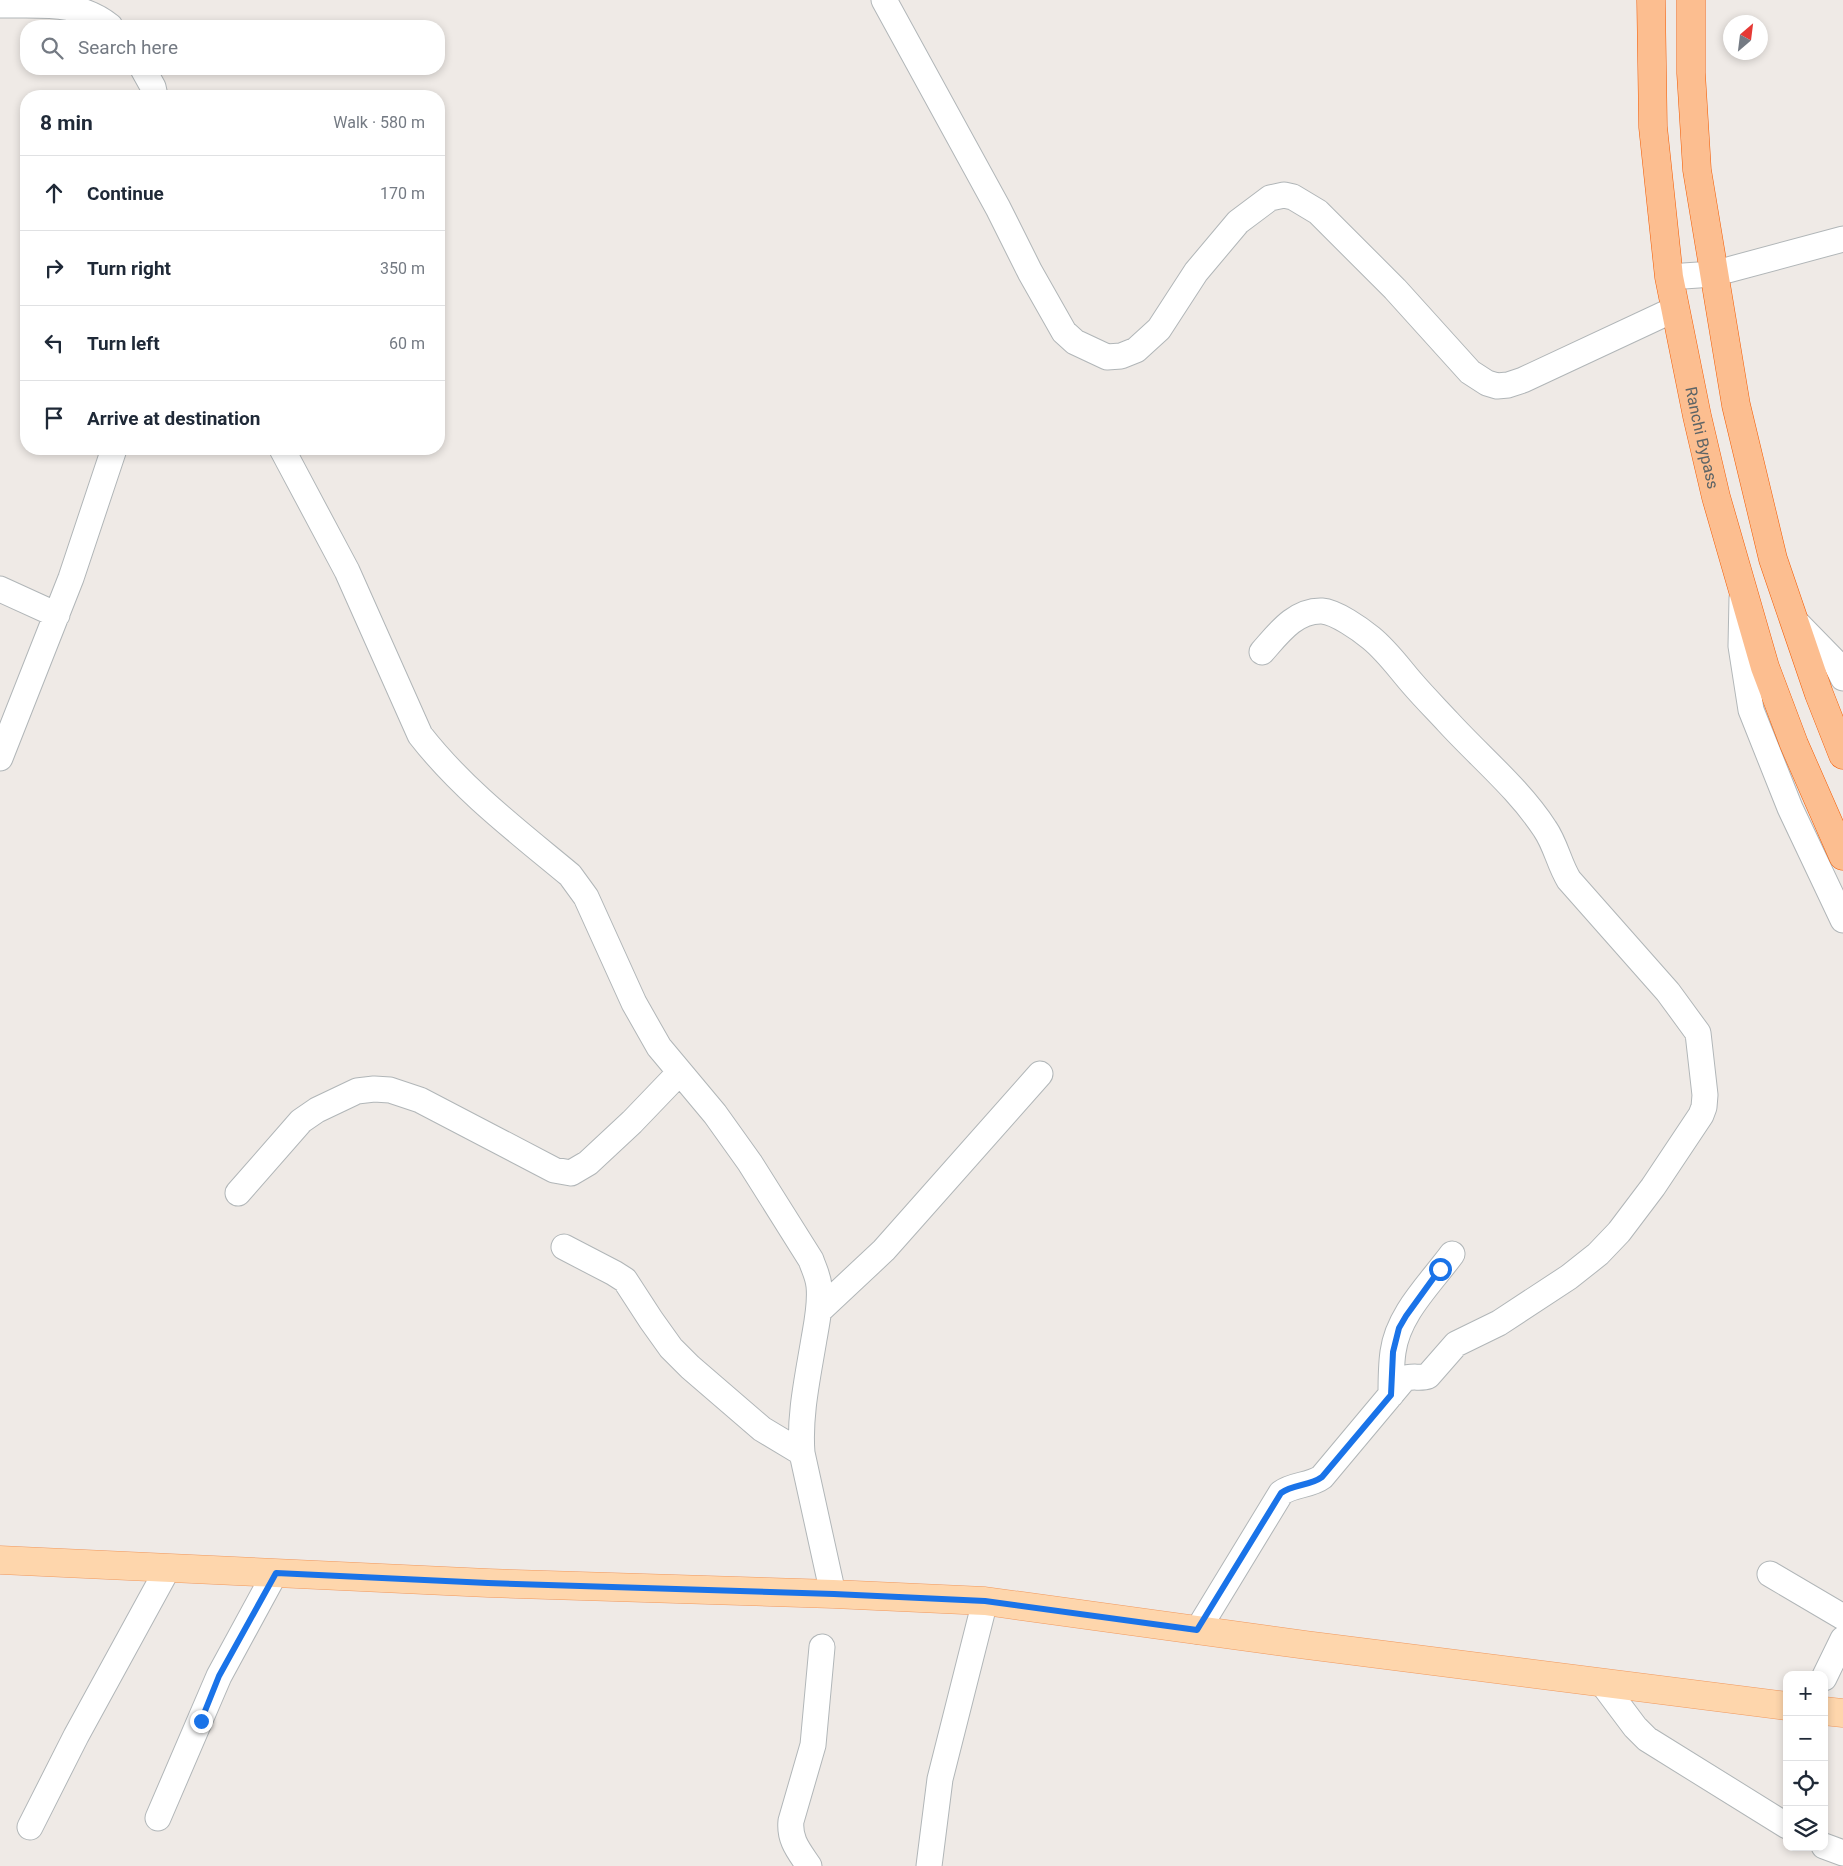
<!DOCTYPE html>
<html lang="en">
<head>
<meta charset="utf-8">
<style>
  :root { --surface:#fff; --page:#f2f2f3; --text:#1f2937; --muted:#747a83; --line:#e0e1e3 }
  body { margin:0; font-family:Roboto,sans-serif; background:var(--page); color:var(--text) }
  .controls { position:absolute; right:15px; bottom:15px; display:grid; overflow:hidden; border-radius:10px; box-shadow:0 2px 8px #0003 }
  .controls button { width:45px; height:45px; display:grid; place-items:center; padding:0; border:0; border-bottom:1px solid var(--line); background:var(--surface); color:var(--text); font:25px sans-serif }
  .compass { position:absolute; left:1723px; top:15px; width:45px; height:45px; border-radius:50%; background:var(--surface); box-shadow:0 2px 8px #0003; rotate:28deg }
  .stop { position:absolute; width:15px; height:15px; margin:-11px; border:4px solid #1a73e8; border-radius:50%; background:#fff }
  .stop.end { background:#1a73e8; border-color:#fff; box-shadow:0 1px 5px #0008 }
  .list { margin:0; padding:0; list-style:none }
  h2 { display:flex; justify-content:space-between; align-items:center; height:65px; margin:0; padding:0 20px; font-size:21px }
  h2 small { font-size:16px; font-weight:400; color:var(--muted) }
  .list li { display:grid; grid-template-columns:32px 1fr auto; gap:15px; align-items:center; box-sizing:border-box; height:75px; padding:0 20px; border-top:1px solid var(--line) }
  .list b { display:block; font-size:19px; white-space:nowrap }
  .list em { font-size:16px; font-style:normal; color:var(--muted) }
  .icon { flex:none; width:28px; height:28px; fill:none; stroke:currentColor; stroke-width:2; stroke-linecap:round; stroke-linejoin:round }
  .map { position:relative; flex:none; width:1843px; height:1866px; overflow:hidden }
  .search { position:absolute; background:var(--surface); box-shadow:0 2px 8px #0003; left:20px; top:20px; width:425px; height:55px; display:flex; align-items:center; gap:12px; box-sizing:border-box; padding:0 18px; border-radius:20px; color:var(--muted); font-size:19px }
  .panel { position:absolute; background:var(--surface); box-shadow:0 2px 8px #0003; left:20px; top:90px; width:425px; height:365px; border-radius:20px }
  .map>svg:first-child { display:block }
</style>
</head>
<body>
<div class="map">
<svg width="1843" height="1866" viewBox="0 0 1843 1866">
  <rect width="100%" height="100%" fill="#efeae6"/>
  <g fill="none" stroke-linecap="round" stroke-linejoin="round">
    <g stroke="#b1b6b8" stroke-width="27">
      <path id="minor" d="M884,0L998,208L1030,272L1064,332L1075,342L1107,357L1121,356L1136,350L1159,329L1196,272L1238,222L1270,198L1284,195L1293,197L1318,212L1395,289L1470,372L1487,383L1497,386L1508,385L1523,380L1675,309
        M0,5C40,6 77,0 110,26
        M143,69L153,87L155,96
        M1669,277L1713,274L1843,239
        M282,449L347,571L420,735C462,789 517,831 570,875L586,897L634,1003L659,1047L715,1114L750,1163L811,1260C814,1269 818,1276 819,1286C821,1303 817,1322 814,1339C808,1376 799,1415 802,1453L833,1594
        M0,589L57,615
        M1742,598L1741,646L1751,710L1790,808L1843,920
        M1794,620L1835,662L1843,678
        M0,758L71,578L114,449
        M238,1193L301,1121L317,1110L357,1091L374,1089L390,1090L420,1100L554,1170L571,1173L588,1163L632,1122L680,1072
        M564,1247L614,1273L625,1280L651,1320L671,1348L690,1367L762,1429L802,1453
        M819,1311L884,1250L1040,1074
        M1391,1395C1391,1381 1391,1366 1393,1352C1398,1314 1430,1284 1452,1254
        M1770,1574L1843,1617
        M1197,1631L1281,1493C1293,1484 1310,1486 1322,1477L1404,1379C1412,1375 1420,1379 1428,1376L1456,1344L1499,1323L1569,1277L1598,1254L1619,1232L1653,1187L1701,1115L1704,1107L1705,1095L1698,1033L1668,992L1569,880C1559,864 1556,845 1545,829C1519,789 1480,757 1448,722C1436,709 1424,697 1412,683C1399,668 1387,651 1371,638C1360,629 1336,612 1322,611C1295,610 1278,634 1262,652
        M1824,1678L1843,1639
        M1602,1683L1635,1727L1647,1739L1787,1826
        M158,1818L219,1676L275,1573
        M30,1827L76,1736L168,1568
        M1824,1846L1843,1853
        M809,1866C799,1851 789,1840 791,1821L813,1745L822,1647
        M929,1866L940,1779L985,1601"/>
    </g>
    <g stroke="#f0985e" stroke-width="29">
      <path id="major" d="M0,1560L488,1583L833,1594L985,1601L1306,1645L1787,1706
        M1824,1711L1843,1713"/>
    </g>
    <g stroke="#f35a02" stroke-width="29">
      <g id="highway">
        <path id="s1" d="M1651,0L1653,127L1669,277L1697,416L1716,497L1765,667L1794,744L1843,856"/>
        <path d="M1691,0V73L1697,170L1736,405L1773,559L1819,694L1843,755"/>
      </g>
    </g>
    <use href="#minor" stroke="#fff" stroke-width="25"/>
    <use href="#major" stroke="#fed6ac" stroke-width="28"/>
    <use href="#highway" stroke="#fcbe90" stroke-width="28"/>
  </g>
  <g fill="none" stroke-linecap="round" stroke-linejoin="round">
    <path stroke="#1a73e8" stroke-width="6" d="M201,1721L219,1676L276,1573L488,1583L834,1594L985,1601L1197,1630L1281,1493C1293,1484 1310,1486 1322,1477L1391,1395L1393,1352L1399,1328L1406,1316L1440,1269"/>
  </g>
  <g text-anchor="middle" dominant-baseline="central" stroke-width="4" stroke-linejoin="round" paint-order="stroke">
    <g font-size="16" fill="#5d6466" stroke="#fff">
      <text stroke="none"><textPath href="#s1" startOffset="442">Ranchi Bypass</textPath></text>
    </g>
  </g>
</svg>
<div class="controls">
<button>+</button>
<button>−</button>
<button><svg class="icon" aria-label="locate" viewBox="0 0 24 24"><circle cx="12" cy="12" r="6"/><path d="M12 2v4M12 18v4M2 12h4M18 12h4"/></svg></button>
<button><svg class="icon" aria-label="layers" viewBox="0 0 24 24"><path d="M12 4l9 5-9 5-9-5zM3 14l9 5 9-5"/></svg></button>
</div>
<svg class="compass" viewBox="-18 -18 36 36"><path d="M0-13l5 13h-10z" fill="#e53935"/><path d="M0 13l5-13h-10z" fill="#747a83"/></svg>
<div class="stop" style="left:1440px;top:1269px"></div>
<div class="stop end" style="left:201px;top:1721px"></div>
<div class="search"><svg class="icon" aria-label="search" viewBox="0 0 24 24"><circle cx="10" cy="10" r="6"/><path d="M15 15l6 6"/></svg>Search here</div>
<section class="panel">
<h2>8 min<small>Walk · 580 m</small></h2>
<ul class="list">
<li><svg class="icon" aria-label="ahead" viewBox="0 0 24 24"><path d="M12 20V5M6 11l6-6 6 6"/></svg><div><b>Continue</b></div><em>170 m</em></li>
<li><svg class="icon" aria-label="right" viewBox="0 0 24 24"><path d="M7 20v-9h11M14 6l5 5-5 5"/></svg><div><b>Turn right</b></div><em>350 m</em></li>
<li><svg class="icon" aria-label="left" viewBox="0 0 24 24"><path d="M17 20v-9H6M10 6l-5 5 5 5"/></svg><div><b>Turn left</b></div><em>60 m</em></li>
<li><svg class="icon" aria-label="arrive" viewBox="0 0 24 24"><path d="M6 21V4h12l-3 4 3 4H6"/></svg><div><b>Arrive at destination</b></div></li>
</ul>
</section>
</div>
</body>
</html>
